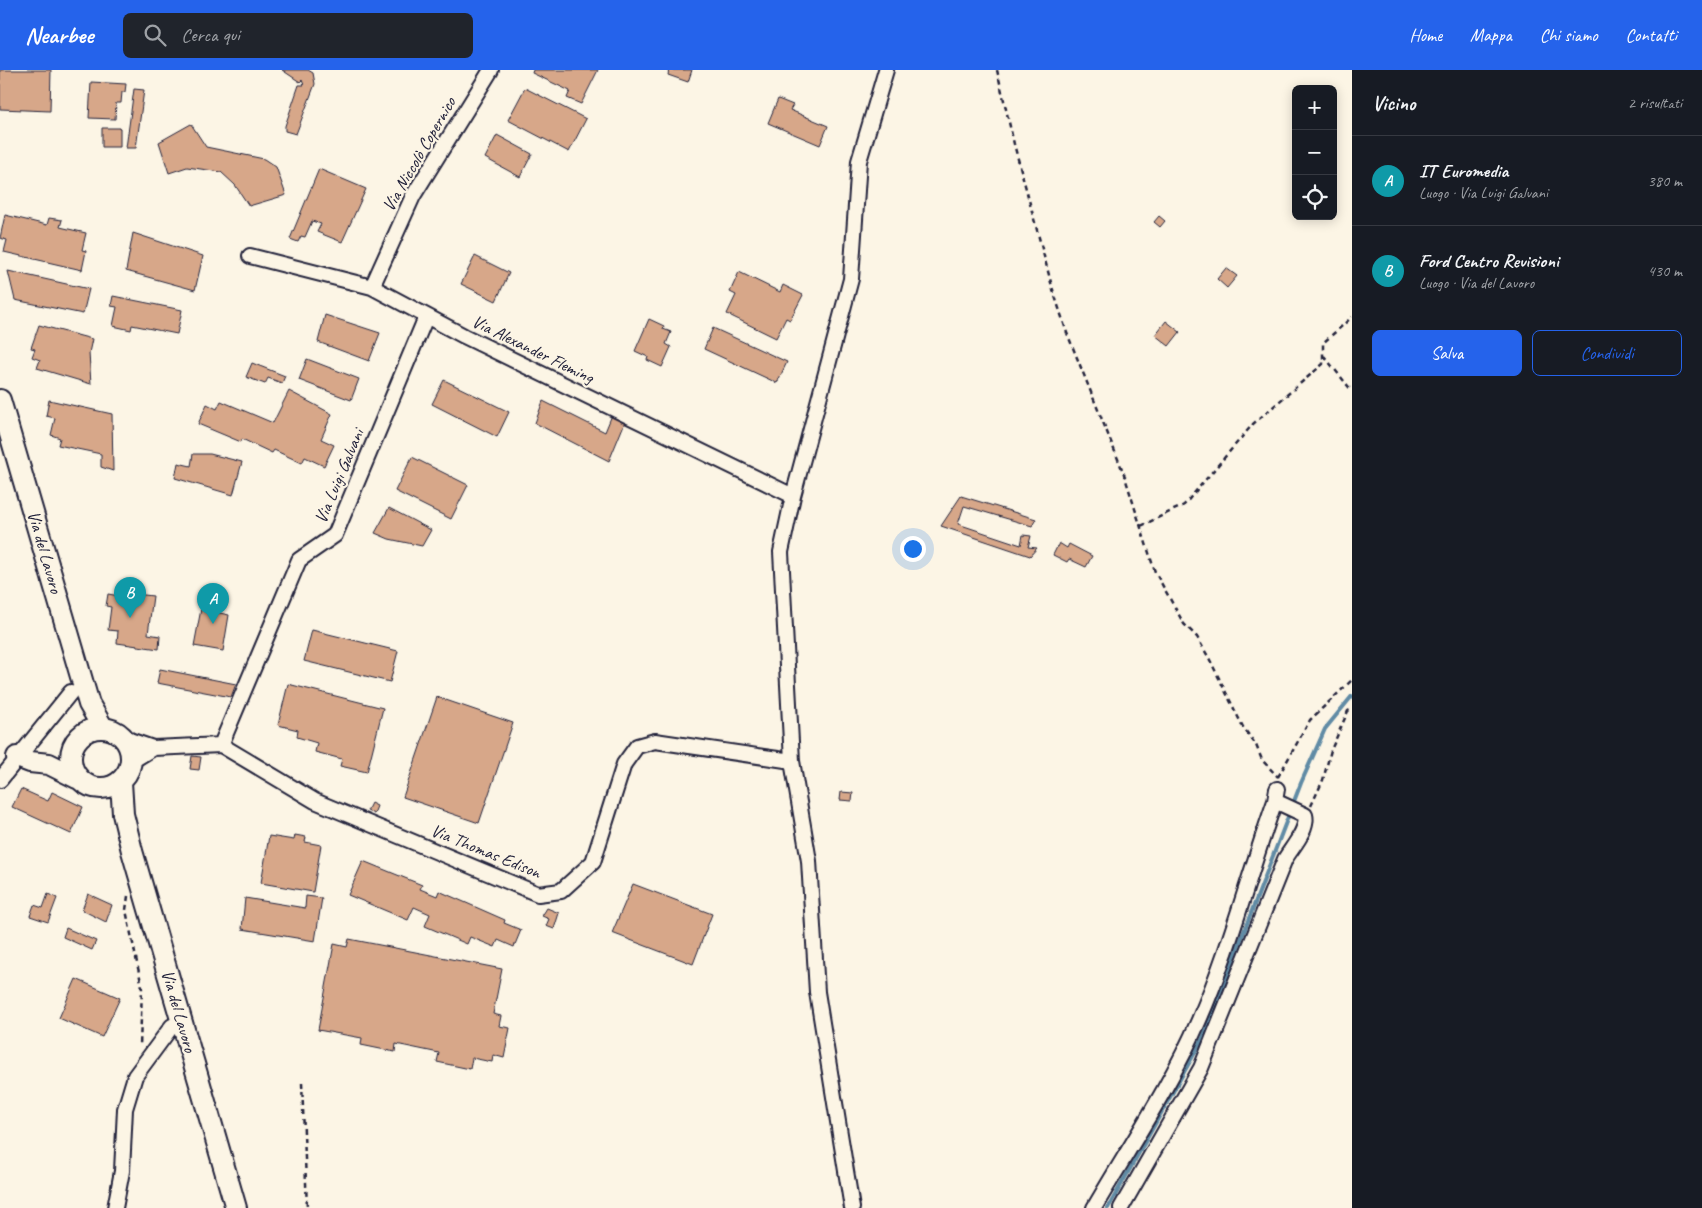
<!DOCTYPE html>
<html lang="it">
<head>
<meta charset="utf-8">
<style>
  :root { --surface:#171b24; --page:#20242c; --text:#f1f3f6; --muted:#9ea1a6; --line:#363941; --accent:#2563eb }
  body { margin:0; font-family:Caveat,sans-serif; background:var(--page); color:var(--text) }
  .controls { position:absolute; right:15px; top:15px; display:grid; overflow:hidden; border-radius:8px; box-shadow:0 2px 12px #0003 }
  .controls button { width:45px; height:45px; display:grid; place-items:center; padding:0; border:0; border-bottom:1px solid var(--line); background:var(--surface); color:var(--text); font:25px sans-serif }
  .you { position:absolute; left:912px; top:478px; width:18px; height:18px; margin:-12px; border:4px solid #fff; border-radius:50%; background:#1a73e8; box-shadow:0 0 0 8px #1a73e833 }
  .badge { display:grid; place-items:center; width:32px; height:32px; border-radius:50%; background:var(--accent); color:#fff; font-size:16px; font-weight:700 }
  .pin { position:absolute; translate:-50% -41px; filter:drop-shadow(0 1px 2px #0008) }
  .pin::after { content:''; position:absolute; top:26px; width:18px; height:15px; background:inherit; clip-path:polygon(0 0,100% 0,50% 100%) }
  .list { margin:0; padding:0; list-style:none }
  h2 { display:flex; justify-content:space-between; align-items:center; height:65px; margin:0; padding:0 20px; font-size:21px }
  h2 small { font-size:16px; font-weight:400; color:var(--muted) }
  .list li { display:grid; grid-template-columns:32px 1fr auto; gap:15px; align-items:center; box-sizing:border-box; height:90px; padding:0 20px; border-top:1px solid var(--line) }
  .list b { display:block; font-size:19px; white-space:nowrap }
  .list p { margin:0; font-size:16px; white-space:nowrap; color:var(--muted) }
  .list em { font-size:16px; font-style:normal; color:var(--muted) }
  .actions { display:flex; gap:10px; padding:15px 20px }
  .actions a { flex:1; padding:11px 0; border:1px solid var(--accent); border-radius:8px; text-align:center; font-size:18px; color:var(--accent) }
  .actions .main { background:var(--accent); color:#fff }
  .icon { flex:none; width:28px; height:28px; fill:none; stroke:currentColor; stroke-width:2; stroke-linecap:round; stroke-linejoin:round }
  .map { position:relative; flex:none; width:1352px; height:1138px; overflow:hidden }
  header { display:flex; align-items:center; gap:30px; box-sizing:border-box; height:70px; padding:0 25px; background:var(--accent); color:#fff }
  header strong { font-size:24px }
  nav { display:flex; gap:28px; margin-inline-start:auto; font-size:18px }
  .search { width:350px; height:45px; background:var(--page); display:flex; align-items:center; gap:12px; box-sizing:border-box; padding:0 18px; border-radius:8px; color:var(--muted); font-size:19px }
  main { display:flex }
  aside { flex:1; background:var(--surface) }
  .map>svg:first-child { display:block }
</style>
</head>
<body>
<header>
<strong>Nearbee</strong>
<div class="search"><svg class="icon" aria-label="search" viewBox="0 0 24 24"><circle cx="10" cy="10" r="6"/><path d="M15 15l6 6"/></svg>Cerca qui</div>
<nav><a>Home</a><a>Mappa</a><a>Chi siamo</a><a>Contatti</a></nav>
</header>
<main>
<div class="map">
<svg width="1352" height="1138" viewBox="0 0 1352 1138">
  <rect width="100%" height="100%" fill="#fcf5e5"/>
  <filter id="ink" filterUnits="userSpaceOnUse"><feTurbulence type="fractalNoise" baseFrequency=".02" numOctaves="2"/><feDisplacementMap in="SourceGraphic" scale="10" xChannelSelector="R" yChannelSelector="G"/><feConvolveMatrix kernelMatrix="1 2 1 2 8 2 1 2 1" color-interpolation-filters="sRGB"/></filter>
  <g filter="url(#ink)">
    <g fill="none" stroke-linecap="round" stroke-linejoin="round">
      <path stroke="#608ba5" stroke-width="4" d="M1108,1138L1203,968L1301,713L1325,659L1352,626"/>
    </g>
    <path fill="#d7a789" stroke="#22223b" d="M0,0H51L50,41L0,39Z
      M282,0H308L313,3L315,14L296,64L285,61V56L299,15H304L302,10L300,12Z
      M533,0H598L581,34L567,28L570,21L532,3Z
      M669,0H692L688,12L668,5Z
      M91,12L126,14L125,22H122L121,33H116L115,49L89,48Z
      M525,18L586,49L569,82L508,50Z
      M134,19L144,20L136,78H126Z
      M778,29L793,35L790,40L828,56L820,75L768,53Z
      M191,54L206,77L264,89L276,97L286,125L249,136L235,115L221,102L187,97L169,103L159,72Z
      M102,58H120V77H102Z
      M497,65L532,84L520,107L485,88Z
      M319,99L366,119L342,172L317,162L321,154L312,151L305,167L301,166L298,172L290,169Z
      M5,145L47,155L49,148L62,150L60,157L86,163L82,180L86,181L82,200L4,182L7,170L0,168Z
      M1159,146L1165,151L1160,157L1154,152Z
      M133,163L203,186L195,220L126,201Z
      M475,186L509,203L496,231L461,214Z
      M1226,198L1237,206L1227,218L1217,209Z
      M8,201L89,219L83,244L15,230Z
      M739,202L780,222L783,215L803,225L790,250L786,248L776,268L727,244L736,225L730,222Z
      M113,226L182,240L177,264L132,255L131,260L113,256L117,237L111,236Z
      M325,245L380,263L369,291L318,272Z
      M649,249L664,256L663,259L671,262L666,274L671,277L662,297L647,290L648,287L635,281Z
      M1166,251L1180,262L1169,276L1155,265Z
      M39,255L92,269L89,283L91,314L37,298L40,290L32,287L35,279L31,278Z
      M713,258L787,292L777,313L704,279Z
      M307,289L359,309L351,330L299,310Z
      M252,293L285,306L282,313L268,308L265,314L246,307Z
      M444,310L509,342L497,367L432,334Z
      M289,321L332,344L321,369L334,375L324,396L305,387L302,393L274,380L272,383L242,369L241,372L198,354L207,334L217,339L221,331L273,353Z
      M49,330L112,344L113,401L101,397V384L58,375L60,368L51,365L55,348L46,346Z
      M543,331L605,362L612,345L625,352L609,391L535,353Z
      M193,384H210L242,392L233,425L175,408L178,393L191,396Z
      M412,387L468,415L451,449L395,421Z
      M961,426L1036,449L1032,456L964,436L958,454L1021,475L1023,465L1031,466L1028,477L1037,478L1030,486L941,456Z
      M389,438L431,460L422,476L389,469L375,463Z
      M1059,473L1067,478L1069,474L1092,486L1086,497L1069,489L1067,492L1053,485Z
      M126,523L153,526L148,564L160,566L159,579L117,573L118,561L108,560L111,537L106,536L108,524L125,527Z
      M201,539L229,545L223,581L194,576Z
      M312,560L398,581L390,612L304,591Z
      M160,599L236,614L231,627L157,613Z
      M288,614L383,638L367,702L340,696L342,689L315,682L317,673L297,667L298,660L278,655Z
      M437,627L513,653L479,753L403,727Z
      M192,686L201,687L199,700L190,699Z
      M21,719L48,731L52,722L83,737L71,764L12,737Z
      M841,722L853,723L852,731L840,730Z
      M371,733L377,736L374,744L367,741Z
      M295,765L306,767L305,772L321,775L313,822L261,813L269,766L294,770Z
      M363,791L422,815L420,819L437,826L439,821L505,850L504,853L521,860L514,877L498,870L495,877L470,867L467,874L425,856L430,844L414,837L408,850L348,825Z
      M633,814L712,844L693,894L612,863Z
      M48,824L57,828L48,852L30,846L34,835L43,838Z
      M88,824L112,835L106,852L82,840Z
      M306,826L322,828L315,871L242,859L245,828L305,838Z
      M547,838L559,843L554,859L546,856L549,849L542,846Z
      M66,858L96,871L92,880L63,867Z
      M349,869L502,899L493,944L501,946L499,956L510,958L504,988L493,985L492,992L472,988L470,999L437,992L439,983L396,974L395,982L361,975L362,968L318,960L334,874L347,877Z
      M76,909L120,928L102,967L59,948Z"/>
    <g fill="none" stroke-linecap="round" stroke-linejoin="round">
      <g stroke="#22223b" stroke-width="18">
        <path id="street" d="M250,186L372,217L464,266L793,426
          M372,217L413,126L491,0
          M124,668L153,678L221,675L315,731L538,824L561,821L593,792L624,694L637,676L655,671L792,691
          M221,675L299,490L335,465L426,247
          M132,691L153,678
          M0,710L71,622
          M115,1138L122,1101L125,1039L135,1006L172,956L182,952
          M852,1138L817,922L809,791L792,691L781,482L793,426L851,209L859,91L886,0
          M1094,1138C1130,1076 1171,1015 1199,950C1230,879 1249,804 1275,731L1277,719
          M1121,1138L1201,998L1285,789C1292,777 1309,759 1305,745L1275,731"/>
      </g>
      <g stroke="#22223b" stroke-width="24">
        <path id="secondary" d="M0,330L89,634L103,658
          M71 688a30 30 0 1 1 60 0a30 30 0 1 1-60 0Z
          M17,687L30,692L49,694L77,708
          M121,712L123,744L132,781L236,1138"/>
      </g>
      <path stroke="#22223b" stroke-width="2.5" stroke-dasharray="5 4" stroke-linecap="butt" d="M997,0L1014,74L1053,220L1067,263L1124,404L1155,502L1184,554L1197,567L1210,590L1243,657L1256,675L1262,690L1278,707
        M1324,286L1352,321
        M1141,456L1184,435L1253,354L1323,294V273L1352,247
        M1278,707L1310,650L1352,610
        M1311,736L1323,710L1331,680L1348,641L1352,639
        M128,826L126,840L142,917L140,977
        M302,1013L307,1138"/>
      <use href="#street" stroke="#fcf5e5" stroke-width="14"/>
      <use href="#secondary" stroke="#fcf5e5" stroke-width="20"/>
    </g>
  </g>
  <g text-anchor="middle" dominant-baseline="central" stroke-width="4.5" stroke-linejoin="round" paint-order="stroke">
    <g font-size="18" fill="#22223b" stroke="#fcf5e5">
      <text transform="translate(419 84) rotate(-60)">Via Niccolò Copernico</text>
      <text transform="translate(533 279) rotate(26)">Via Alexander Fleming</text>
      <text transform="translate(339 406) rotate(-67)">Via Luigi Galvani</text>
      <text transform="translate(45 482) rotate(74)">Via del Lavoro</text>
      <text transform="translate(486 781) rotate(22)">Via Thomas Edison</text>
      <text transform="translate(179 941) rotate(74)">Via del Lavoro</text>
    </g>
  </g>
</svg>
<div class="controls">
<button>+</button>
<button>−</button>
<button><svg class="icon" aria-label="locate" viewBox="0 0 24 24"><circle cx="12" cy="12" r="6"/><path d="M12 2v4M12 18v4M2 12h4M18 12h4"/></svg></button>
</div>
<div class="you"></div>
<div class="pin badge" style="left:213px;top:554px;background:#0f9aa8">A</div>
<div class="pin badge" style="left:130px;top:548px;background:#0f9aa8">B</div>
</div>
<aside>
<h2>Vicino<small>2 risultati</small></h2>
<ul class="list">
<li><span class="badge" style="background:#0f9aa8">A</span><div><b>IT Euromedia</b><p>Luogo · Via Luigi Galvani</p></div><em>380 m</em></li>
<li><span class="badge" style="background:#0f9aa8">B</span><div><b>Ford Centro Revisioni</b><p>Luogo · Via del Lavoro</p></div><em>430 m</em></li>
</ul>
<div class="actions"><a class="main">Salva</a><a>Condividi</a></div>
</aside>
</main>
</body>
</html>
